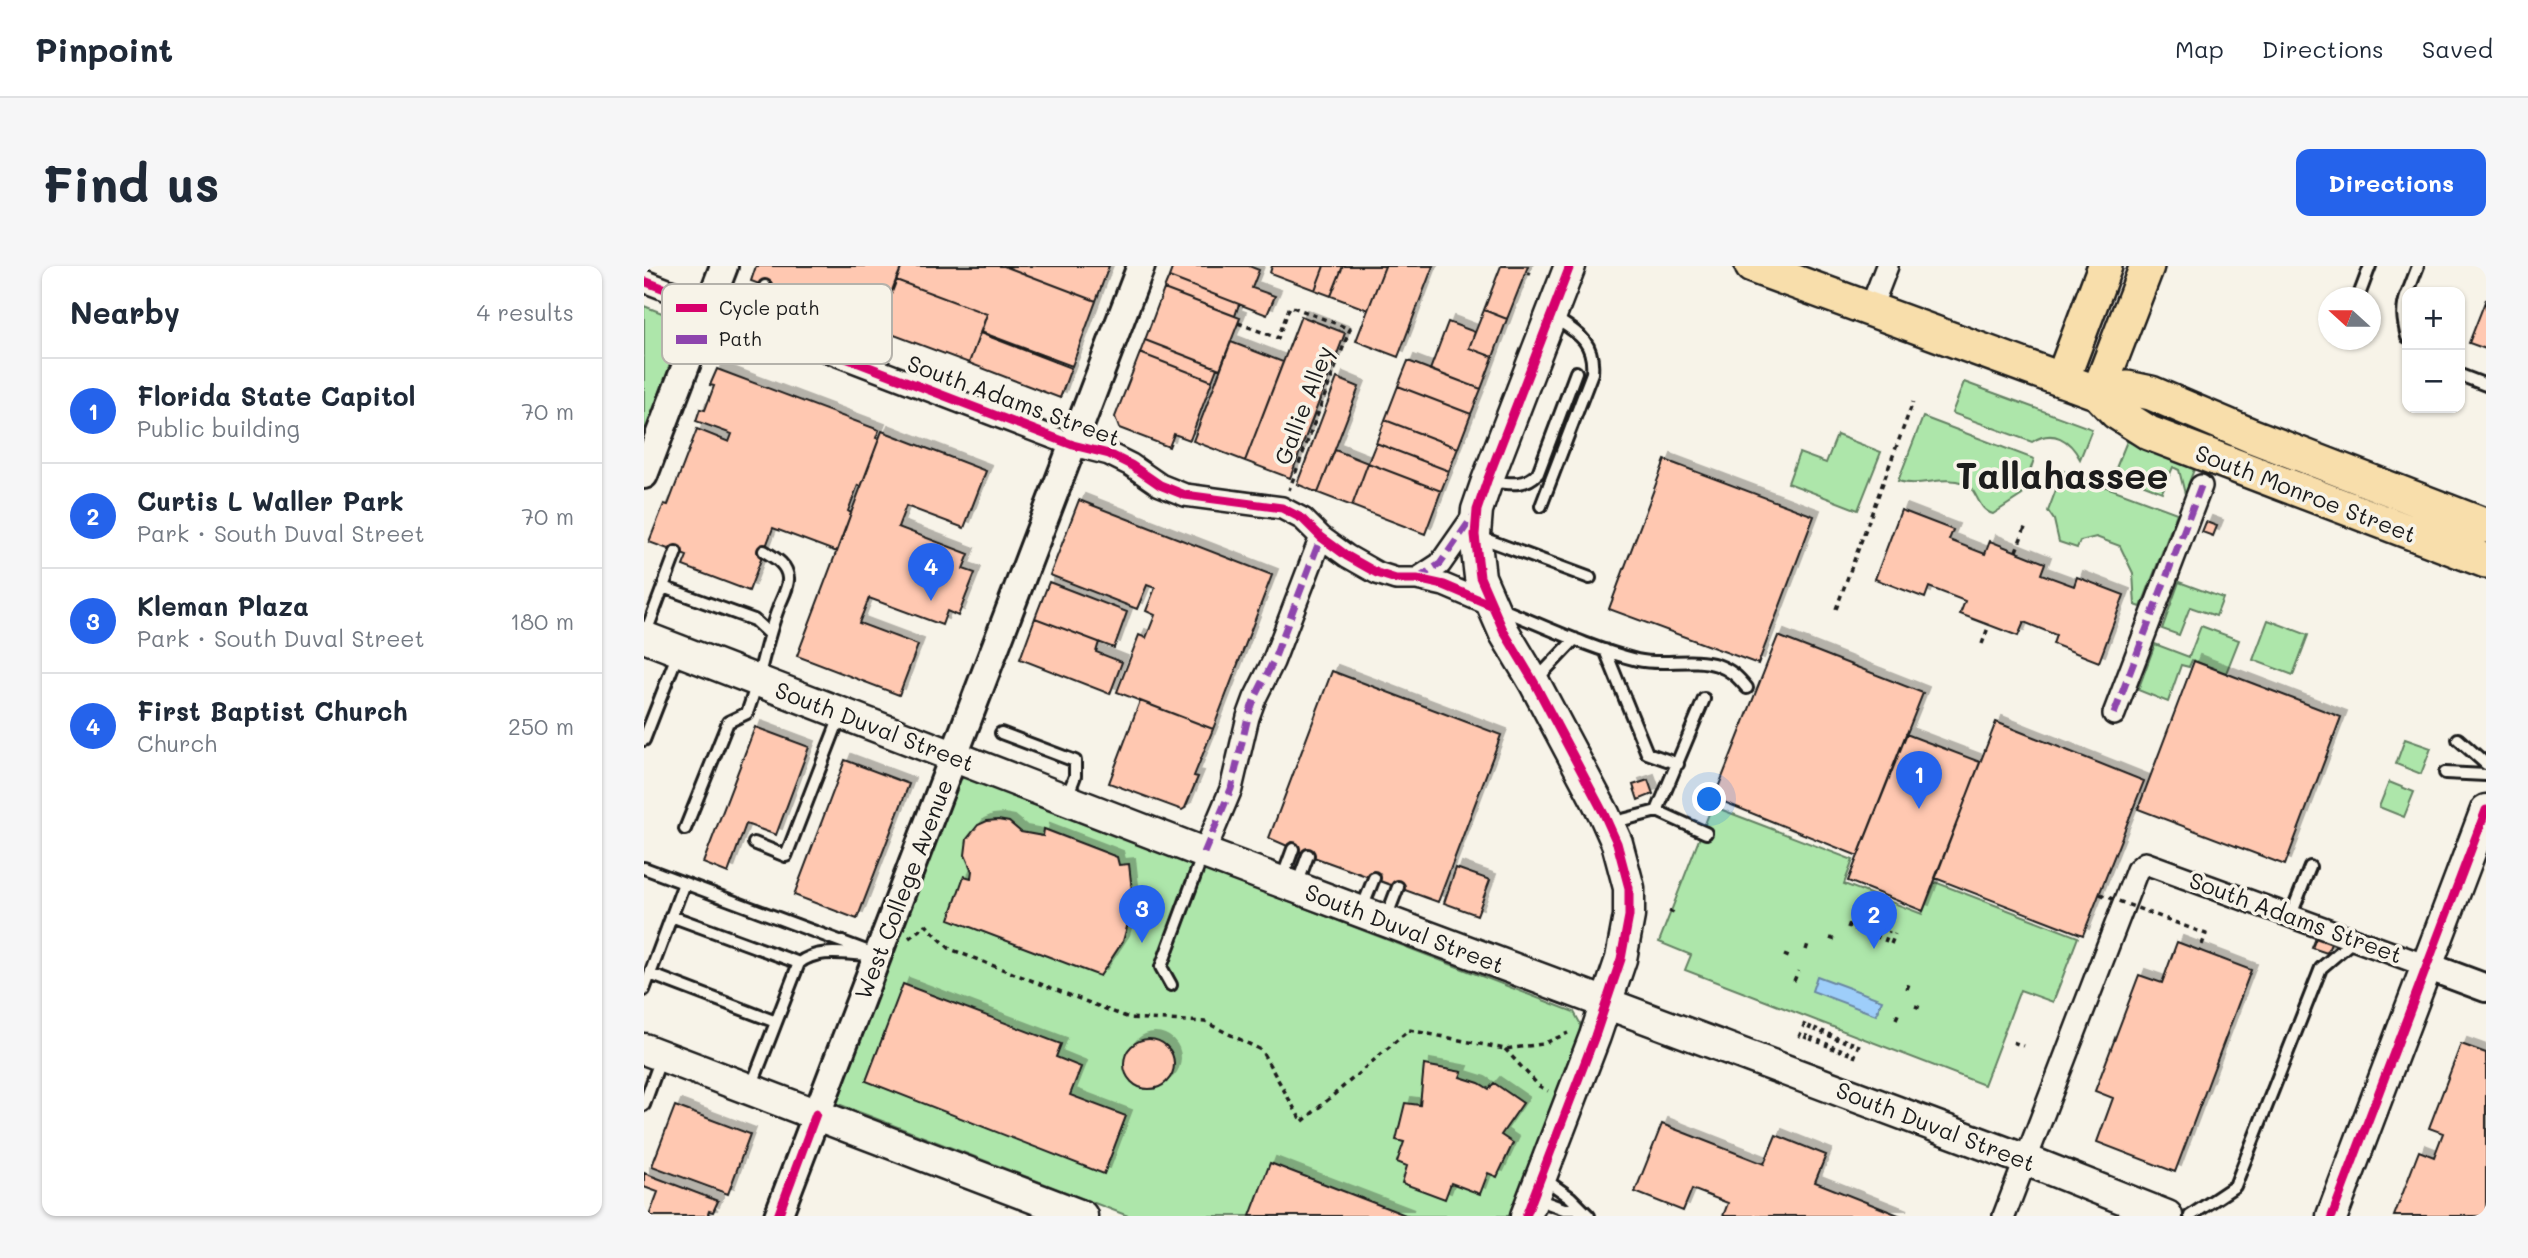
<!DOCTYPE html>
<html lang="en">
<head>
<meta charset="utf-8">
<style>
  :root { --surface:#fff; --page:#f6f6f7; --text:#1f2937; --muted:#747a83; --line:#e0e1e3; --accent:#2563eb }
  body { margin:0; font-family:Mali,sans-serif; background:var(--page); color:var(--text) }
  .controls { position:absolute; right:21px; top:21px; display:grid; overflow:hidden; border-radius:14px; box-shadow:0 2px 5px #0004 }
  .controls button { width:63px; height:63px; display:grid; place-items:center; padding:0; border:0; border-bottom:2px solid var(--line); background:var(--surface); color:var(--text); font:35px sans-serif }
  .compass { position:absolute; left:1674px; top:21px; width:63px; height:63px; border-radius:50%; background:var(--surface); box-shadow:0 2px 5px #0004; rotate:291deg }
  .you { position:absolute; left:1066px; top:534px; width:24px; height:24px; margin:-18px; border:5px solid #fff; border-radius:50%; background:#1a73e8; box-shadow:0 0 0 10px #1a73e833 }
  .badge { display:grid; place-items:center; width:46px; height:46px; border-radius:50%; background:var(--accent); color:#fff; font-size:23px; font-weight:700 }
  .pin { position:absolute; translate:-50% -58px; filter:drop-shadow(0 2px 4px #0008) }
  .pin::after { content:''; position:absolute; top:37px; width:24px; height:21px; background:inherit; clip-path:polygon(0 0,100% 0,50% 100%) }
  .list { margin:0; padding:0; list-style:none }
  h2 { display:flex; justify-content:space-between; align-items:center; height:91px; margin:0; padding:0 28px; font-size:30px }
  h2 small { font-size:23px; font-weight:400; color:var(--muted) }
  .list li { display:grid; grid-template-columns:46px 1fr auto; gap:21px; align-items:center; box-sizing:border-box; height:105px; padding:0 28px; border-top:2px solid var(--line) }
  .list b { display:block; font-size:26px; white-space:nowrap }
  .list p { margin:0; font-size:23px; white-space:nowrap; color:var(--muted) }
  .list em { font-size:23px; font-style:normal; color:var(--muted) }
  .map { position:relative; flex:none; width:1842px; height:950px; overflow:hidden; border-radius:14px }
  header { display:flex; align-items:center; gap:42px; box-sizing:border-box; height:98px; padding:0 35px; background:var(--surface); border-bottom:2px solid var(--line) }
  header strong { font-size:33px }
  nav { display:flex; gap:38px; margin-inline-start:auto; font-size:24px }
  .intro { display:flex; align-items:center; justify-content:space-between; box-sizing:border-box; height:168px; padding:0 42px }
  h1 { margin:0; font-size:49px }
  .button { padding:18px 32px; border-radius:14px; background:var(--accent); color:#fff; font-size:24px; font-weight:700 }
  main { display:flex; gap:42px; padding:0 42px }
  aside { flex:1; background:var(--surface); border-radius:14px; box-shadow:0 2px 5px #0004 }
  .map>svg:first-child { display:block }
</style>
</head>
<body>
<header>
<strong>Pinpoint</strong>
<nav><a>Map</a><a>Directions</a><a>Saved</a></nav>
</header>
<div class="intro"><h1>Find us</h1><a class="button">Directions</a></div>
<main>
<aside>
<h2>Nearby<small>4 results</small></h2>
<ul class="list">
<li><span class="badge">1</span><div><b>Florida State Capitol</b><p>Public building</p></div><em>70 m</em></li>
<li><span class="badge">2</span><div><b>Curtis L Waller Park</b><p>Park · South Duval Street</p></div><em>70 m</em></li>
<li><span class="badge">3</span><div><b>Kleman Plaza</b><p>Park · South Duval Street</p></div><em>180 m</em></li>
<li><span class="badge">4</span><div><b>First Baptist Church</b><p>Church</p></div><em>250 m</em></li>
</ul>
</aside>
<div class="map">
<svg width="1842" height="950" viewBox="0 0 1842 950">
  <defs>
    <filter id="shadow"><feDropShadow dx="6" dy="-6" stdDeviation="0" flood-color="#0004"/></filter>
  </defs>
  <rect width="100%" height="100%" fill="#f7f3e8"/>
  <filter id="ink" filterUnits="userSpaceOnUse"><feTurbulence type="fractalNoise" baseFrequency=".0143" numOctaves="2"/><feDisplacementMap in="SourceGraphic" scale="14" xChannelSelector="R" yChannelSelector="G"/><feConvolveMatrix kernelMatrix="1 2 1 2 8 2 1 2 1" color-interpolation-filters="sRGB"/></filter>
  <g filter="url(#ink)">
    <path fill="#ade6aa" stroke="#648163" stroke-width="2" d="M0,40L44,57L0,171Z
      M1320,116L1448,163L1436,193C1426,174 1409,162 1388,176L1308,147Z
      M1279,151L1390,193L1378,229L1349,248C1332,243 1334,222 1320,217C1298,209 1276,222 1254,215Z
      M1193,169L1237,186L1214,244L1144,217L1155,187L1182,197Z
      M1483,175L1551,201L1544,219L1547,220L1544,229L1541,228L1535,204L1529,201L1518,226L1470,207Z
      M1419,205L1533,247L1497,341L1491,339L1489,307L1476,280L1452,271L1436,275L1433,282L1415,276L1410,254L1404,245Z
      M1535,316L1579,332L1572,350L1546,341L1535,369L1518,363Z
      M1624,354L1664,369L1649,409L1609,394Z
      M1557,360L1595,374L1582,407L1548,394L1545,401L1537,399L1524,436L1494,424L1511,378L1545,391Z
      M1761,473L1787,482L1777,508L1752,498Z
      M322,511L930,746L936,757L937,768L867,950H484L189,836L308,516Z
      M1745,516L1770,526L1760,551L1735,541Z
      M1068,540L1209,594L1200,618L1278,648L1291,616L1434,671L1409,736L1376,724L1340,819L1041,704L1047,689L1015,676Z"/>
    <path fill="#9ecefa" stroke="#6a87a1" stroke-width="2" d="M1173,710L1238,734L1232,749L1168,725Z"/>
    <path fill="#ffc8b1" stroke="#1c1c1c" stroke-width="2" filter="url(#shadow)" d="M112,0H258L234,63L107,15Z
      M258,0H360L452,35L428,100L337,66L343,48L252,14Z
      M360,0H465L452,35Z
      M529,0H605L615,4L608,22L631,30L623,49L525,11Z
      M628,0H680L671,24L626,7Z
      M680,0H699L687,30L671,24Z
      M699,0H741L724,44L687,30Z
      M741,0H789L754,91L712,75Z
      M857,0H884L863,53L840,44Z
      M525,11L595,38L591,50L520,23Z
      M252,14L343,48L325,97L234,63Z
      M520,23L596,52L576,103L501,74Z
      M1842,33V83L1825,77Z
      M840,44L863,53L849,91L825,82Z
      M657,50L701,67L646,212L601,195Z
      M804,56L831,66L825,82L849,91L837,123L786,104Z
      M336,67L427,102L416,132L325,97Z
      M501,74L573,102L568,115L496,87Z
      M587,76L639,96L601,195L549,175Z
      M496,87L568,115L546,174L530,168L525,181L475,162L471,151Z
      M764,95L837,123L827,148L754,120Z
      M73,103L235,164L232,172L235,173L217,221L214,219L204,245L207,247L193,286L129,262L105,325L39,300L43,290L5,276L20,238L24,239L53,163L85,176L88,168L52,155L56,143L61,144L70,120L66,119Z
      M693,112L715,121L674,227L653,218Z
      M754,120L827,148L814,182L741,154Z
      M741,154L814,182L805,205L732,177Z
      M238,165L342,205L320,262L262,240L254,261L325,288L319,303L331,307L314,350L303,345L298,359L225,332L215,357L274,379L255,429L153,390Z
      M732,177L805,205L797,225L724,197Z
      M691,184L724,197L708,240L674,227Z
      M1021,194L1170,250L1114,398L965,343Z
      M724,197L797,225L781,268L708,240Z
      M435,234L628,309L569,463L473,426L495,369L502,372L511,349L502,345L511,322L503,319L493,343L406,309Z
      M1257,244L1309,264L1305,274L1341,288L1346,275L1401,297L1397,308L1430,320L1433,311L1480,329L1455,396L1409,378L1412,369L1380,356L1374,370L1316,348L1321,335L1285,321L1281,332L1231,313Z
      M1562,256L1573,260L1569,270L1558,266Z
      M405,316L483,346L470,382L391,352Z
      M391,352L455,376L452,386L478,396L466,428L376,393Z
      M1134,370L1279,427L1214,590L1070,532Z
      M1550,395L1697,451L1641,599L1494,543Z
      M688,405L857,469L794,636L664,589L625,572Z
      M496,435L569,463L550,510L554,511L541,542L538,544L465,517Z
      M1352,456L1500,515L1439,669L1291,612Z
      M111,461L165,481L132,569L102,558L84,607L59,597Z
      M1262,468L1336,496L1279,645L1204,615Z
      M201,494L265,518L213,653L150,629Z
      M1004,514L1009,528L994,534L989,519Z
      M354,554L365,556L377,566L399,570L400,563L473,591L475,599L485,598L488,625L485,654L479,675L456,710L305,653L320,610L327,612L328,605L321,589L323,573L334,559L343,555Z
      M812,602L846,614L833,649L800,637Z
      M1674,667L1689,673L1683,687L1668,682Z
      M1533,676L1607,704L1531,906L1453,876L1469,832L1451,825L1495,709L1518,717Z
      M259,718L417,778L412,791L437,801L426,829L482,850L460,908L222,815Z
      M480 798a25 25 0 1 1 50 0a25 25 0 1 1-50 0Z
      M1817,778L1842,787V950H1750L1775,885L1790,891L1799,867L1785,862Z
      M780,799L818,806L816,811L835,817L845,823L850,817L879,837L857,869L869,877L853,911L844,907L836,928L807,917L801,933L758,917L763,900L753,896L760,876L752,874L761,837L776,839Z
      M31,840L106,868L84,928L8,900Z
      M1018,858L1120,898L1132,869L1182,889L1171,916L1257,950H1079L1084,937L1048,923L1039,945L991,926Z
      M626,897L764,950H606Z
      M0,907L74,935L69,946L65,945L64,948L68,950H5L14,926L0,921Z"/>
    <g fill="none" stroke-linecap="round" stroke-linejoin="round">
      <g stroke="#1c1c1c" stroke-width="16">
        <path id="service" d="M1764,26L1774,0
          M1763,28C1757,44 1759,55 1763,71
          M1714,32L1726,0
          M108,56L121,20
          M1816,109L1842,119
          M844,215C863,217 880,222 894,207L932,106
          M897,240L948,107C951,74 932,66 908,50
          M833,270L946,312
          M19,321L110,354L124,367
          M855,342C900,360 945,382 993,394C1019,400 1048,391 1073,399C1087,404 1094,411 1103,422
          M1,369L32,286
          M961,384L1003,487L1034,498
          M892,414L931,373
          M357,467L431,495V510L423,531
          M1814,473L1842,498
          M0,474L34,387
          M1801,507L1842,509
          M1013,545L1060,433
          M967,557L1013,545L1062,567
          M41,563L84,456L103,447C116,413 121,377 134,343C137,334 145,321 144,312C143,298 131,292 120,285
          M110,577L142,590L197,448
          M0,602L233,689
          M638,613L649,583
          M653,619L664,589
          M717,645L730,612
          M1647,649L1666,601
          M27,650L155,697
          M742,652L754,621
          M6,708L132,756
          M527,719L517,701L559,588
          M0,724L40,617
          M107,821L155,697C174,682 200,688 224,689
          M0,839L17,792
          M899,912L926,931L945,950
          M890,932L920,943H938
          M1546,950L1591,920L1677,702L1711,673"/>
      </g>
      <g stroke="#1c1c1c" stroke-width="26">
        <path id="minor" d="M0,15L429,179L465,188L487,199L516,219L541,229L638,242L659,253L677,271L703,290L733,307L752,313H773L800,319L847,339
          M1226,44L1243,0
          M773,313L796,298L831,248
          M1470,448L1557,220
          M560,587L587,523L604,451L611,432L629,396L677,271
          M1360,950L1493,604L1501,597L1783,700"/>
      </g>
      <g stroke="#1c1c1c" stroke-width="32">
        <path id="tertiary" d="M0,209L80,0
          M1783,700L1842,722
          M134,950L497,0"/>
      </g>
      <g stroke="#1c1c1c" stroke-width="35">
        <path id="secondary" d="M0,371L560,587L1382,894L1523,950
          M0,783L438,950
          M882,950L951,770L977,693L985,650V622L973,577L960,548L890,416L860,366L836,311L831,269L833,244L843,215L926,0
          M1688,950L1842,544"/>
      </g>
      <g stroke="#1c1c1c" stroke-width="38">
        <path id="primary" d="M1108,0L1454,127L1483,122L1507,127L1606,169L1842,260
          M1418,114L1461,0
          M1454,127L1472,146L1505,167L1842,295
          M1454,127L1503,0"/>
      </g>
      <path stroke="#1c1c1c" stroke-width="3.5" stroke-dasharray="5 5" stroke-linecap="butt" d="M884,7L887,8
        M594,57L634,72L646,40L706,63L645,224
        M1372,285L1382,259
        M1192,343L1269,136
        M1338,378L1345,359
        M1025,645L1030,647
        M1204,662L1208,651
        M1211,665L1216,654
        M1219,667L1222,657
        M1226,670L1230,660
        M265,672L282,659L306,683L485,752L561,756L617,784L658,856L765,764L861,783L899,778L924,767
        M1186,672L1192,674
        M1233,673L1237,662
        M1241,676L1245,665
        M1247,678L1251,668
        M1162,684L1165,675
        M1140,689L1145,691
        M1150,715L1154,705
        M1263,723L1266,715
        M1271,740L1277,742
        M1252,753L1255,746
        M1155,771L1161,757
        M1161,773L1167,759
        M1167,775L1173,761
        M1369,776L1379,780
        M1175,778L1180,764
        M1182,781L1187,767
        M861,783L895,820L904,825
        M1188,784L1194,769
        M1195,786L1201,772
        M1203,789L1208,775
        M1210,792L1215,778"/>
      <use href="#service" stroke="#f7f3e8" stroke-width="10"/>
      <use href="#minor" stroke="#f7f3e8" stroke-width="21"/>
      <use href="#tertiary" stroke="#f7f3e8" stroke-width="26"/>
      <use href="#secondary" stroke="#f7f3e8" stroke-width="30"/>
      <use href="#primary" stroke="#f8deab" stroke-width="33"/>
      <path stroke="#1c1c1c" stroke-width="3.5" stroke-dasharray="5 5" stroke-linecap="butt" d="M1456,628L1562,668L1556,684"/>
      <path stroke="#8e44ad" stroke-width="7" stroke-dasharray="14 7" stroke-linecap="butt" d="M773,313L796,298L830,249
        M1470,448L1557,220
        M560,587L587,523L604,451L611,432L629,396L677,271"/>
      <g stroke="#f7f3e8" stroke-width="13">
        <path id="cycleway" d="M0,15L429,179L465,188L487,199L516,219L541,229L638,242L659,253L677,271L703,290L733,307L752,313H773L800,319L847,339
          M134,950L172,848
          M882,950L951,770L977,693L985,650V622L973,577L960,548L890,416L860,366L836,311L831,269L833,244L843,215L926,0
          M1688,950L1842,544"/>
      </g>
      <use href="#cycleway" stroke="#d6006c" stroke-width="9"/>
    </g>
  </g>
  <g text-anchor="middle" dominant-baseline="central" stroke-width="7" stroke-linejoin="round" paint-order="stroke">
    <g font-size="23" fill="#1c1c1c" stroke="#f7f3e8">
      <text transform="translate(370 134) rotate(20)">South Adams Street</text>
      <text transform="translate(659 139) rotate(-69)">Gallie Alley</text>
      <text transform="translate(1662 227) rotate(21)">South Monroe Street</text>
      <text transform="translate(231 460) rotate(21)">South Duval Street</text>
      <text transform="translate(259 623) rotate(-69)">West College Avenue</text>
      <text transform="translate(1652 651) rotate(20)">South Adams Street</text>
      <text transform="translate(761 662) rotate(21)">South Duval Street</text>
      <text transform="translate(1292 860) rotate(21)">South Duval Street</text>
    </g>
    <g font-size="37" font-weight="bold" fill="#1c1c1c" stroke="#f7f3e8">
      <text x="1418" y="208">Tallahassee</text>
    </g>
  </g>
  <rect x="18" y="18" width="230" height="80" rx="10" fill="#f7f3e8" stroke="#b5b2ab" stroke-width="2"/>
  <rect x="32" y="38" width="31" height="8" fill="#d6006c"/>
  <rect x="32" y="69" width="31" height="9" fill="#8e44ad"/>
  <g font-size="19" fill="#1c1c1c">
    <text x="75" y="49">Cycle path</text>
    <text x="75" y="80">Path</text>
  </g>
</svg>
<div class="controls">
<button>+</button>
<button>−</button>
</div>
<svg class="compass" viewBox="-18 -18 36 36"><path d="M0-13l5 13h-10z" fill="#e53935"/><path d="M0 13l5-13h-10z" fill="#747a83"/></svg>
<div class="you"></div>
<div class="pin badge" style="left:1275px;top:543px">1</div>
<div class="pin badge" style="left:1230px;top:683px">2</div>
<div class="pin badge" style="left:498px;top:677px">3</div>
<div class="pin badge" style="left:287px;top:335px">4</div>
</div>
</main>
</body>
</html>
